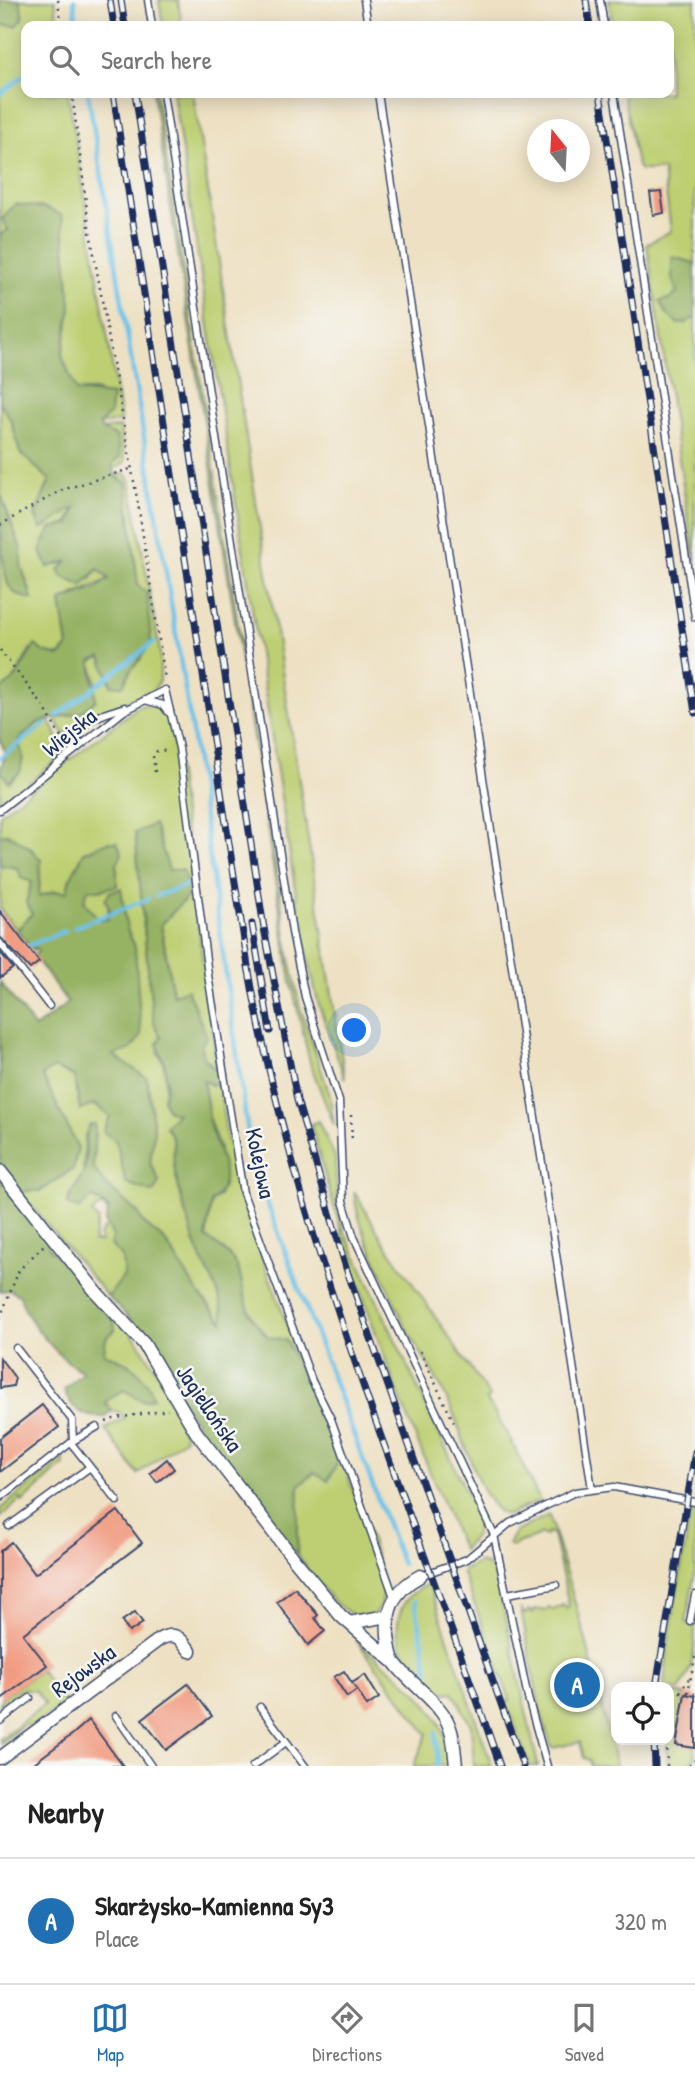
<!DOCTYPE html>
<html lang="en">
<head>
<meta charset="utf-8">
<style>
  :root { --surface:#fff; --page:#f6f6f6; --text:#222; --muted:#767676; --line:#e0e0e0; --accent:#1f6fb2 }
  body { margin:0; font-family:"Patrick Hand",sans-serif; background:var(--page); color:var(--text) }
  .controls { position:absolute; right:21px; bottom:21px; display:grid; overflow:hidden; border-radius:14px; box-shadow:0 4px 18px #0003 }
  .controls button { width:63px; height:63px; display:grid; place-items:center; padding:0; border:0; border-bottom:2px solid var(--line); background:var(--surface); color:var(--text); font:35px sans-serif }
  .compass { position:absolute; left:527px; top:119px; width:63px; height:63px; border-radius:50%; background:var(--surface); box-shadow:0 4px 18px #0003; rotate:342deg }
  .you { position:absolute; left:355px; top:1031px; width:24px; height:24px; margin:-18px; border:5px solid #fff; border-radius:50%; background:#1a73e8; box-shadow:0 0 0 10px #1a73e833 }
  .badge { display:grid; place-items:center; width:46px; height:46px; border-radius:50%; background:var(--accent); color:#fff; font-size:23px; font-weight:700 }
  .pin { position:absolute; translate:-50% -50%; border:4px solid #fff; box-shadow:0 2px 7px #0006 }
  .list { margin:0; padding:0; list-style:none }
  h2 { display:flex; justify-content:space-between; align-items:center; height:91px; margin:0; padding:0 28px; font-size:30px }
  h2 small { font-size:23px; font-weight:400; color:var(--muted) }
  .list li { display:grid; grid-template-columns:46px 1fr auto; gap:21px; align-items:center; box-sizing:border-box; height:126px; padding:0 28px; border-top:2px solid var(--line) }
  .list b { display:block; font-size:26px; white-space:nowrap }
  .list p { margin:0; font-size:23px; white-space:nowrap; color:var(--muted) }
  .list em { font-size:23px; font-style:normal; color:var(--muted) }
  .icon { flex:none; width:38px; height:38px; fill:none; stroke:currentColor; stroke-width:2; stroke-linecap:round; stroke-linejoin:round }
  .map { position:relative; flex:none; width:695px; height:1766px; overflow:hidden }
  .search { position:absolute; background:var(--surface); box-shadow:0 4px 18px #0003; left:21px; right:21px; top:21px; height:77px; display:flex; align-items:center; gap:18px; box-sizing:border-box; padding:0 24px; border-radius:14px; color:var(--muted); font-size:26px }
  .sheet { height:217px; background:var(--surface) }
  nav { display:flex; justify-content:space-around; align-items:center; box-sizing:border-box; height:98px; border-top:2px solid var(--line); background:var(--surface); font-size:19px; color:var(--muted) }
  nav a { display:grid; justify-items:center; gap:4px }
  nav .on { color:var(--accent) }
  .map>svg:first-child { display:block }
</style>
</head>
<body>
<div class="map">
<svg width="695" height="1766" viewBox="0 0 695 1766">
  <rect width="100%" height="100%" fill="#f6f6f2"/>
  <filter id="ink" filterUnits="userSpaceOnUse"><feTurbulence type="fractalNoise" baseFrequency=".0143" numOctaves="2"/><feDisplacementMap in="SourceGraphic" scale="14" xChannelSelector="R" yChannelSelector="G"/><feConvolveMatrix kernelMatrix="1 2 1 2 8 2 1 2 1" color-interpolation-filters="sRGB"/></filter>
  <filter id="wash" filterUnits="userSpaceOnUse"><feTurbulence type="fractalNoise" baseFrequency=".00686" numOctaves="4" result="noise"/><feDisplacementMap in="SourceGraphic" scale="28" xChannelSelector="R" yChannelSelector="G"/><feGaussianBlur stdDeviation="1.57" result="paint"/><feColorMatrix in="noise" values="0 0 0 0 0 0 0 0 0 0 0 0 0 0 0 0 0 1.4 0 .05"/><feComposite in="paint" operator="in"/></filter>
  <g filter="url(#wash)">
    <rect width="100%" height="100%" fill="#eee1c3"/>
    <path fill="#bdcf72" stroke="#6c7f68" stroke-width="2" d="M0,0H55L58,26H26V93H68L121,421L99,425L98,391H76L62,356L71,308L8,230L0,235Z
      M159,0H178L182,26H163Z
      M609,0H695V263H674L672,278L677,292L672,298L695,317V565L647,244L671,231L663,170H641L637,165L623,93H669V26H613Z
      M153,93H156L289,955L300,1007L330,1096L334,1125L311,1066L291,982Z
      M173,93H193L345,1079L318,1002L301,927Z
      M0,403L11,420L20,453L50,480L35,515L41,528L76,506L48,567L70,560L59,570L91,579L98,569L109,579L61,601L68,646L59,656L30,649L13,682L0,690V533L6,566L31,593L21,565V549L0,493Z
      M120,427L125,462L113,470L102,430Z
      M115,474H126L130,480L160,652V680L153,691L88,717L65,735L55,719L82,712L97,686L91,661L101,656L111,685L141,659L138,586L126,483Z
      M150,704C166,711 169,722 173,738L226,1134L249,1222L318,1407L286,1340L268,1337C263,1330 254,1323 251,1315C234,1276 252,1265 206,1238L211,1202L220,1195L219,1147L209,1119L203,1080L211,1085L209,1062L203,1057L187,990L173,996L161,925L189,894L169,871L164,857L142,909L152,1010L155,1026L162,1036L158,1053C167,1066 167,1083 163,1099L177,1113L173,1119L174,1158L195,1243L223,1301V1323L199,1294L165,1241L142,1222L139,1214L105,1184L93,1167L95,1124L85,1134L83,1174L69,1196L68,1203L85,1202L93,1197L109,1210L108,1212L102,1205L92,1213L98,1220L93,1242H101L99,1236L107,1225L113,1236L110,1244L122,1257L124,1276L108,1297L19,1191H41L73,1169L78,1148L42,1075L54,1068L74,1076L76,1093L111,1116L126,1183L159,1181L150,1163L154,1131L147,1078L112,1055L135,947L127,929L121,889L110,892L107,921L98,919L84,901L88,889L99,890L117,885V864L108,842L84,852L67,892L55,891L38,897L40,877L32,849L8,834H0V814L139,706Z
      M49,720C55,731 64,746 58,759L0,806V770L9,782L23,757L18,740L39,722Z
      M0,865L18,868L32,882L26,902L32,914L17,930L0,909Z
      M318,1121L335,1157L337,1202L344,1230L478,1517L476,1534L463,1550C403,1412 348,1270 311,1124Z
      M354,1191L382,1239L490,1397L487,1400L510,1439L540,1501L507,1515C482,1511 464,1437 454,1415C443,1388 428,1364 413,1340C399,1317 390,1290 379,1267C368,1242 356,1218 354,1191Z
      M103,1305L132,1333L177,1402V1416L185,1438L138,1474L105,1429L125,1418L117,1411L112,1412L104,1404L110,1397L124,1390L144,1401L153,1397L128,1363L104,1353Z
      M341,1456C350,1485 385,1569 383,1595C382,1606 377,1611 370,1617C338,1620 315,1577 297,1555L299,1486L315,1472L328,1480Z
      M64,1459V1465C47,1478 38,1489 22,1502L21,1499L0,1518V1509Z
      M691,1511L695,1512V1573L686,1622L695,1625C695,1649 694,1670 679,1690L664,1687L668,1644Z
      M549,1515L587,1644L616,1766H591L589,1760L584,1758L580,1742L552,1748L540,1710L521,1610L525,1614L529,1610L532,1613L536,1609L546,1611L549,1607L553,1610L563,1605L567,1609L569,1605L553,1534L548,1532L546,1536L541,1534C533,1541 520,1538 513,1547L508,1544L515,1532Z
      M479,1562L492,1568L498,1583L538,1766H530L506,1702L510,1700L462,1571Z
      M429,1584L492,1766H474L471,1725L453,1692L445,1693C433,1683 417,1673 408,1660C389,1633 396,1596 429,1584Z
      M356,1640C400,1680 446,1702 451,1766H414L427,1734Z
      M40,1670L65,1703L35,1725L22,1726L1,1743L0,1739L45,1704L35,1691L22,1689L0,1705V1700Z
      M675,1693L685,1695L676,1744L695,1747V1758L687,1766H668L667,1745Z"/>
    <path fill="#96b264" stroke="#587061" stroke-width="2" d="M0,0H20L23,18L17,26L0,25Z
      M15,204L46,208L62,215L71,308L62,356L76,391L112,395L110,414L99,425L102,430L116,436L120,457L112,465L116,477L126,483L138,586L147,593L151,644L131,670L123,686L112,685L101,657L91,661L96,700L82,712L39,722L18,740L23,757L20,772L9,782L0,770L6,754L0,740V690L13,681L35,645L44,652L60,656L68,646L61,601L96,588L109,579L98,569L82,586L63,577L59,570L68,561L48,567L40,550L51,528L70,524L76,507L41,529L35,515L50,480L20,453L11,420L0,403V235L8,230L2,219Z
      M672,257L695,263V317L686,323L678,324L666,313L660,301L672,298L677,292L672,278Z
      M0,493L21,549V565L32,599C23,598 14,595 9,586C1,571 0,513 0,493Z
      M154,824L169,870H183L190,894L161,925L173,995L187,989L207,1037L201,1045L203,1057L219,1073L216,1085L203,1081C206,1094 207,1106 209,1120C213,1148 240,1179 211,1202L206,1238C251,1265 234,1275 251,1315C254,1323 263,1330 268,1337L286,1340L341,1456L328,1481L314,1472L299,1486L297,1555L214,1453L139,1328L108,1297L124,1276L122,1257L110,1244L113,1236L105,1222L109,1209L93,1197L79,1209L68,1204C70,1191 78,1185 83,1174C90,1158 81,1140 90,1124H95L93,1167L105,1184L139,1214L142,1222L165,1241L199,1294L223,1322C223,1289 204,1271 194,1240C187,1217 178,1191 174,1166C172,1149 178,1141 165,1126L177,1113L168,1111L163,1099L167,1083L164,1062L157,1044L161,1036L155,1026L152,1010L135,833Z
      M0,834C13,833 32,849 41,860L39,896L55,891L67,892L69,881L84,852L108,842H117L122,854L117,864V886L99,890L88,889L84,901L98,919L107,920L110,910L105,899L110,892L121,888L127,929L135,947L141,1036L130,1050L113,1055L147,1078L154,1131L150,1163L159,1181L154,1193L126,1183L116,1141L103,1132L110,1116L95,1104L80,1110L74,1076L54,1068L42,1075L78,1148L73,1169L40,1191H19L0,1166V982L35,1028L68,1003L34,956L38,951L35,948L33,950L17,930L32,914L26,902L32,882L21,878L18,868L0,865Z
      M0,1177L46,1234L50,1250L66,1261L114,1322L115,1330L106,1338L104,1353C125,1360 148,1374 153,1397L144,1401L124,1390L110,1397L105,1403L112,1410L105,1417C84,1418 71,1410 64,1390L83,1372C59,1359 27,1322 20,1296L10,1290L0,1291Z"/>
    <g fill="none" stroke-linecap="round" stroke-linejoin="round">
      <path stroke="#6dc3ea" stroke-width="4.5" d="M74,0L77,26
        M88,93L192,732L252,1162L402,1564
        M0,94L26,74
        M57,716L154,642
        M0,758L45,724
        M157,896L187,885
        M75,927L148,899
        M30,945L65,931
        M415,1601L428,1671
        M436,1733L438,1766"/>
    </g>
    <g id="blocks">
      <path fill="#f19c82" d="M661,192L664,213L653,215L650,193Z
        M0,911L39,962L30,969L0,937Z
        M0,952L13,968L0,978Z
        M0,1358L15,1378L13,1386L0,1388Z
        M42,1405L59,1427L0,1472V1438Z
        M167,1459L174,1469L157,1482L150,1473Z
        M118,1511L142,1543L23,1634L47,1665L0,1700V1551L11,1542L35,1574Z
        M295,1588L318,1615L315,1618L325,1631L308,1645L277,1602Z
        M135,1612L143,1623L129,1632L122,1621Z
        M583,1670L587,1698L572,1700L568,1672Z
        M344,1671L356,1689L352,1683L365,1675L379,1698L367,1706L357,1690L347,1697L334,1677Z
        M188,1684L212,1716L166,1750L142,1719Z
        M685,1694L695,1696V1748L676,1745Z
        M89,1720L123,1766H30L73,1734Z"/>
    </g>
  </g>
  <g filter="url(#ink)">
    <use href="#blocks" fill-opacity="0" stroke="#3b4a6d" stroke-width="2"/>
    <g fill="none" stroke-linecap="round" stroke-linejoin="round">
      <g stroke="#3b4a6d" stroke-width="9">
        <path id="service" d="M148,0L152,26
          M364,0L368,26
          M600,0L604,26
          M163,93L292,932L305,997L339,1101L343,1201L354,1237L494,1535L528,1698L547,1766
          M378,93L592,1489
          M614,93L695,617
          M145,700L163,705L168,712
          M74,750C81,717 96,717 125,707
          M0,810L124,711L165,690L179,748L208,975L243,1193L312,1381L331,1419L394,1597
          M0,943L49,1006
          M73,1441L97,1427
          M71,1443L117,1501
          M0,1498L73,1441L72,1420L16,1348
          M9,1526L90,1467
          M420,1576L467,1559L510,1523L575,1492L614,1487L695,1502
          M507,1594L556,1585
          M690,1621L695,1595
          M260,1707L305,1766
          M116,1716L151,1766
          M0,1721L30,1698
          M253,1766L286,1742"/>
      </g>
      <g stroke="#3b4a6d" stroke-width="15">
        <path id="minor" d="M0,1171L97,1293L144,1344L196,1432L294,1559L341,1616L393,1661
          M420,1576C392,1591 384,1613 389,1643C390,1650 391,1658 395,1663C409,1682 430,1695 443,1714C454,1730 454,1748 456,1766
          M349,1623L388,1616
          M0,1758L160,1639C176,1631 181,1639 190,1651"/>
      </g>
      <path stroke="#3b4a6d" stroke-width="2.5" stroke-dasharray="2 5" stroke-linecap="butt" d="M58,0L61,26
        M72,93L89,226L139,510L165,679
        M0,525L62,490L130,469
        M0,650L44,707L65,745
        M155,772L153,756L157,751L169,750
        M351,1115L352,1143
        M0,1318L19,1270L44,1245
        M420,1351L456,1427
        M106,1422L116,1418L168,1410
        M680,1692L690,1677
        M688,1693L695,1657
        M669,1728L675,1691L695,1694
        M667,1766V1740
        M689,1766L695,1760"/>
      <use href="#service" stroke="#fff" stroke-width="6"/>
      <use href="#minor" stroke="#fff" stroke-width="12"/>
      <g stroke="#1b2f5e" stroke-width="7">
        <path id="rail" d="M110,0L114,26
          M121,0L125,26
          M586,0L590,26
          M113,93L248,966C296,1243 409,1501 500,1766
          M135,93L264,928L297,1100L346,1268L523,1766
          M600,93L695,713
          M252,924L270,1031
          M656,1687L695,1452
          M654,1740L655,1766"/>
      </g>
      <use href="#rail" stroke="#f6f6f2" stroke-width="4.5" stroke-dasharray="13" stroke-linecap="butt"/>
    </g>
  </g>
  <g text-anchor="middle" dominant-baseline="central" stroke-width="5" stroke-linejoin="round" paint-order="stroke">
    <g font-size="23" fill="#1b2f5e" stroke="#f6f6f2">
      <text transform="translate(69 732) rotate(-39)">Wiejska</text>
      <text transform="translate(261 1163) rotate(78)">Kolejowa</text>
      <text transform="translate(210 1408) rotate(56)">Jagiellońska</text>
      <text transform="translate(83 1670) rotate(-36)">Rejowska</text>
    </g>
  </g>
</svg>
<div class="controls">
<button><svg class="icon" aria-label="locate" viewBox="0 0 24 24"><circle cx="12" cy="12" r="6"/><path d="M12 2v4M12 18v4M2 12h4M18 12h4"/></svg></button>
</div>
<svg class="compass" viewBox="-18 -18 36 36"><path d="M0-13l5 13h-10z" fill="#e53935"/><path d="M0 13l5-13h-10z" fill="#767676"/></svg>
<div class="you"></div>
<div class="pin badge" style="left:577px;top:1685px">A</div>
<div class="search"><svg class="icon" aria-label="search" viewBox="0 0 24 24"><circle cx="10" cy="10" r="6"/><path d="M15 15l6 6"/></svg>Search here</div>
</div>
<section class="sheet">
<h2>Nearby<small></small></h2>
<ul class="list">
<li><span class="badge">A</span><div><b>Skarżysko-Kamienna Sy3</b><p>Place</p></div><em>320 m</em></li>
</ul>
</section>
<nav>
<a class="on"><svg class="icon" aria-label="map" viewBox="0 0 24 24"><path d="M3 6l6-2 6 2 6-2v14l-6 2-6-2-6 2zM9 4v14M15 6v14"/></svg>Map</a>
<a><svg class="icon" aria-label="directions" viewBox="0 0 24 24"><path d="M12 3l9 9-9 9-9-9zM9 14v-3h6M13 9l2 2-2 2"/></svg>Directions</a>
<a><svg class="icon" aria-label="saved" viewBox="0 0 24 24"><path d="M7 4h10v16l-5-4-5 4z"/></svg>Saved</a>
</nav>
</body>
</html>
